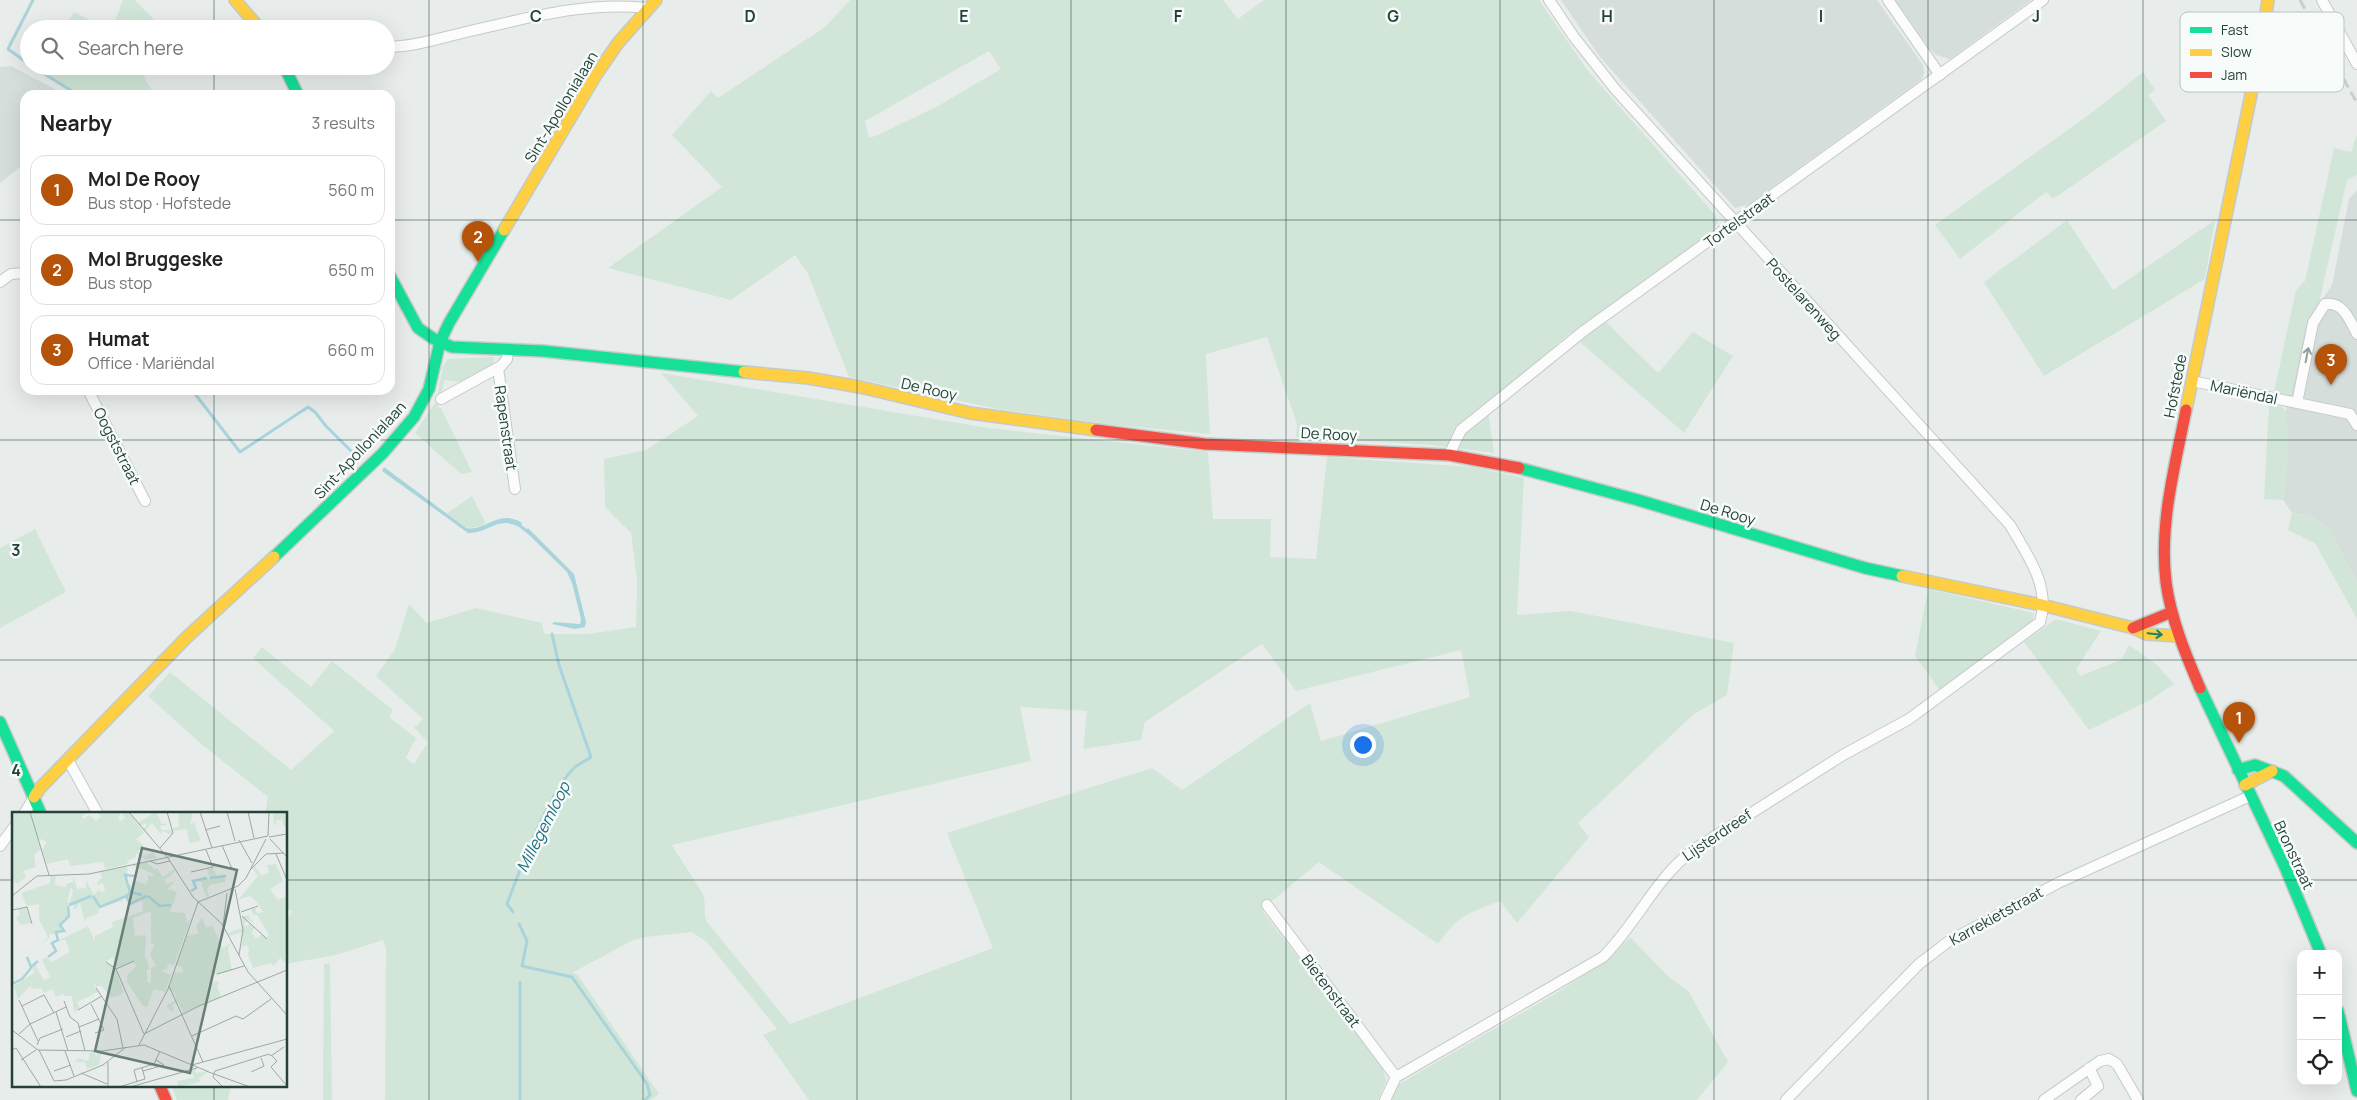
<!DOCTYPE html>
<html lang="en">
<head>
<meta charset="utf-8">
<style>
  :root { --surface:#fff; --page:#f2f2f2; --text:#222; --muted:#767676; --line:#e0e0e0; --accent:#b45309 }
  body { margin:0; font-family:Manrope,sans-serif; background:var(--page); color:var(--text) }
  .controls { position:absolute; right:15px; bottom:15px; display:grid; overflow:hidden; border-radius:10px; box-shadow:0 5px 20px #0002 }
  .controls button { width:45px; height:45px; display:grid; place-items:center; padding:0; border:0; border-bottom:1px solid var(--line); background:var(--surface); color:var(--text); font:25px sans-serif }
  .you { position:absolute; left:1362px; top:744px; width:18px; height:18px; margin:-12px; border:4px solid #fff; border-radius:50%; background:#1a73e8; box-shadow:0 0 0 8px #1a73e833 }
  .badge { display:grid; place-items:center; width:32px; height:32px; border-radius:50%; background:var(--accent); color:#fff; font-size:16px; font-weight:700 }
  .pin { position:absolute; translate:-50% -41px; filter:drop-shadow(0 1px 2px #0008) }
  .pin::after { content:''; position:absolute; top:26px; width:18px; height:15px; background:inherit; clip-path:polygon(0 0,100% 0,50% 100%) }
  .list { margin:0; padding:0; list-style:none }
  h2 { display:flex; justify-content:space-between; align-items:center; height:65px; margin:0; padding:0 20px; font-size:21px }
  h2 small { font-size:16px; font-weight:400; color:var(--muted) }
  .list li { display:grid; grid-template-columns:32px 1fr auto; gap:15px; align-items:center; box-sizing:border-box; height:70px; margin:0 10px 10px; padding:0 10px; border:1px solid var(--line); border-radius:15px }
  .list b { display:block; font-size:19px; white-space:nowrap }
  .list p { margin:0; font-size:16px; white-space:nowrap; color:var(--muted) }
  .list em { font-size:16px; font-style:normal; color:var(--muted) }
  .icon { flex:none; width:28px; height:28px; fill:none; stroke:currentColor; stroke-width:2; stroke-linecap:round; stroke-linejoin:round }
  .map { position:relative; flex:none; width:2357px; height:1100px; overflow:hidden }
  .search { position:absolute; background:var(--surface); box-shadow:0 5px 20px #0002; left:20px; top:20px; width:375px; height:55px; display:flex; align-items:center; gap:12px; box-sizing:border-box; padding:0 18px; border-radius:28px; color:var(--muted); font-size:19px }
  .panel { position:absolute; background:var(--surface); box-shadow:0 5px 20px #0002; left:20px; top:90px; width:375px; height:305px; border-radius:15px }
  .map>svg:first-child { display:block }
</style>
</head>
<body>
<div class="map">
<svg width="2357" height="1100" viewBox="0 0 2357 1100">
  <rect width="100%" height="100%" fill="#e8edeb"/>
  <path fill="#d6dedb" d="M1561,0H1877L1918,58L1923,65L1924,73L1922,79L1749,204L1735,208L1600,57Z
    M1895,0H2031L1950,59L1936,55L1930,49Z
    M11,66L66,95H25V163L0,183V67Z
    M2357,190V582L2328,527L2310,516L2292,513L2283,500L2287,469L2286,411L2305,325L2332,285L2349,199Z"/>
  <path fill="#d1e6d8" fill-rule="evenodd" d="M123,0H135L163,29H112Z
    M850,0H1223L1238,19L1264,0H1539L1588,71L1716,216L1718,222L1713,231L1599,315L1658,373L1693,332L1733,356L1684,433L1570,333L1487,405L1494,453L1432,445L1296,437L1297,424L1267,337L1206,354L1210,434L1105,424L998,409L849,377L808,274L795,255L731,300L608,268L722,187L672,135L711,91L718,98L825,27ZM989,51L1001,69L938,106L878,135L869,138L865,121Z
    M74,12L108,29H64Z
    M40,66H137L153,92L137,95H79L39,69Z
    M2143,72L2155,90L2148,95L2166,121L2053,199L2046,192L1960,259L1935,225L2090,114Z
    M2357,135V175L2347,180L2319,303L2305,325L2292,391L2289,396L2274,392L2296,290L2305,281L2334,148L2351,152Z
    M2067,220L2113,290L2215,220L2205,279L2044,376L1984,282Z
    M494,357L493,365L460,382L445,380L440,397L437,398L443,366L448,359Z
    M661,373L989,428L1208,452L1213,519H1271L1270,557L1316,559L1327,457L1473,467L1524,478L1517,615L1571,611L1734,643L1727,695L1694,714L1578,823L1589,837L1517,923L1500,901C1468,913 1458,915 1438,944L1319,862L1271,902L1263,912L1383,1067L1386,1081L1378,1100H809L763,1035L777,1029L707,942L692,932L645,937L631,941L572,973L577,974L659,1094L651,1100H385L386,949L383,940L336,955L286,964V923L292,911L286,909V814H265L268,797L200,743L148,696L170,672L291,770L334,731L253,658L262,647L311,687L332,661L393,710L389,717L416,738L406,758L414,764L428,742L414,728L423,719L376,676L395,649L409,604L427,623L476,608L542,623L544,634H587L636,627L637,580L631,533L605,507L604,459L646,450L698,416ZM1262,644L1296,691L1461,650L1470,697L1321,741L1310,703L1182,790L1152,768L947,833L993,948L790,1024L707,922C702,913 707,904 703,894L672,845L1031,761L1020,707L1087,711L1083,749L1141,740L1145,722Z
    M435,403L438,404L439,409L441,408L472,472L461,474L415,433Z
    M2269,405L2282,407L2286,411L2287,469L2283,500L2264,499Z
    M472,496L486,524C465,532 462,526 446,514Z
    M2292,513L2310,516L2328,527L2357,582V619L2315,543L2288,530Z
    M35,529L66,592L0,628V548Z
    M1928,589L2034,613L2033,621L1941,692L1915,656Z
    M2056,619L2101,631L2076,669L2080,676L2121,660L2129,645L2156,664L2174,684L2150,700L2089,730L2024,642Z
    M1630,937L1668,976L1689,992L1728,1062L1697,1100H1392L1397,1085L1553,995L1608,960Z
    M330,963L332,1100H323L324,964Z
    M171,1086H231L228,1100H177Z"/>
  <path fill="#a9d4db" d="M384,467L466,528C487,532 497,508 522,523L519,527C498,515 488,534 468,533L382,471Z
    M528,528L574,574L586,622L585,627L575,629L552,624L554,622L580,624L581,619L572,583L567,572L525,531Z"/>
  <g fill="none" stroke-linecap="round" stroke-linejoin="round">
    <path stroke="#a9d4db" stroke-width="3" d="M29,64L8,49L33,0
      M32,66L78,95
      M192,390L240,452L308,407L315,412L326,426L358,458
      M518,524L529,533
      M513,912L507,904C520,869 549,791 575,767C580,763 586,761 591,757L559,665L552,634
      M519,924L527,941L522,966L572,977L647,1084L650,1095L645,1100
      M520,982V1100"/>
    <g stroke="#c5cac8" stroke-width="12">
      <path id="street" d="M1888,0L1940,75
        M2322,0L2357,64
        M386,47C412,47 437,39 462,33C523,19 585,1 648,8
        M0,282L11,274L25,273
        M498,368L515,489
        M2192,381L2350,414L2357,425
        M88,390L145,501
        M441,399L501,366L507,359L508,349
        M2297,403L2313,323L2325,304C2344,302 2349,319 2357,334
        M1449,455L1461,430L1585,330L2043,0
        M68,760L98,814
        M24,814L34,797
        M0,846L14,827
        M1267,905L1396,1077
        M1385,1100L1396,1077L1603,957C1637,923 1655,879 1693,850L1843,755L1909,719L2040,622C2051,586 2027,555 2010,525L1615,89L1574,37L1549,0
        M1786,1100L1919,964L1949,941L2058,883L2250,796
        M2044,1100L2100,1061L2109,1059L2117,1064L2138,1100
        M2081,1100L2098,1086L2089,1068"/>
    </g>
    <g stroke="#c3cbc8" stroke-width="14">
      <path id="fast" d="M284,66L298,95
        M390,276L418,328L434,339L452,347L543,351L744,372
        M1519,468L1638,500L1865,568L1902,576
        M274,557L383,453L414,417L429,389L440,342L449,323L504,230
        M2200,688L2285,867L2321,954
        M0,722L41,814
        M2238,770L2255,765L2284,776L2357,843
        M2338,1011L2357,1091"/>
    </g>
    <g stroke="#c3cbc8" stroke-width="14">
      <path id="slow" d="M235,0L260,29
        M504,230L596,75L618,43L656,0
        M744,372L808,378L860,387L970,413L1096,430
        M2186,410L2261,46L2268,0
        M1902,576L2042,605L2133,628L2146,634L2178,636
        M2245,785L2272,771
        M34,797L40,788L187,637L274,557"/>
    </g>
    <g stroke="#c3cbc8" stroke-width="14">
      <path id="jam" d="M2186,410C2175,466 2159,524 2166,582C2171,619 2185,653 2200,688
        M1096,430L1205,444L1449,455L1519,468
        M2133,628L2172,612
        M160,1086L166,1100"/>
    </g>
    <use href="#street" stroke="#fcfcfc" stroke-width="10"/>
    <use href="#fast" stroke="#16e098" stroke-width="11"/>
    <use href="#slow" stroke="#ffcf43" stroke-width="11"/>
    <use href="#jam" stroke="#f24e42" stroke-width="11"/>
    <path stroke="#c9cdcc" stroke-width="3" stroke-dasharray="10 5" stroke-linecap="butt" d="M2300,0L2357,103"/>
  </g>
  <defs><path id="oneway-shaft" d="M-6 0H5M1.5-3L5.5 0L1.5 3" fill="none" stroke-width="1.6" stroke-linecap="round" stroke-linejoin="round" transform="scale(1.25)"/></defs>
  <use stroke="#909f9b" href="#oneway-shaft" transform="translate(2307 355) rotate(-79)"/>
  <use stroke="#1e8160" href="#oneway-shaft" transform="translate(2155 634) rotate(6)"/>
  <path fill="none" stroke="#24423a" stroke-width="1" stroke-opacity="0.55" d="M214,0V29M429,0V1100M643,0V1100M857,0V1100M1071,0V1100M1286,0V1100M1500,0V1100M1714,0V1100M1928,0V1100M2143,0V1100M214,66V95M0,220H25M390,220H2357M214,390V814M0,440H2357M0,660H2357M0,880H14M286,880H2357M214,1086V1100"/>
  <g text-anchor="middle" dominant-baseline="central" stroke-width="5" stroke-linejoin="round" paint-order="stroke">
    <g font-size="15" fill="#24423a" stroke="#f7fbf9">
      <text transform="translate(561 107) rotate(-59)">Sint-Apollonialaan</text>
      <text transform="translate(1739 220) rotate(-36)">Tortelstraat</text>
      <text transform="translate(1804 299) rotate(48)">Postelarenweg</text>
      <text transform="translate(2175 386) rotate(-79)">Hofstede</text>
      <text transform="translate(929 389) rotate(13)">De Rooy</text>
      <text transform="translate(2244 392) rotate(12)">Mariëndal</text>
      <text transform="translate(506 428) rotate(82)">Rapenstraat</text>
      <text transform="translate(1329 434) rotate(3)">De Rooy</text>
      <text transform="translate(117 446) rotate(63)">Oogststraat</text>
      <text transform="translate(360 450) rotate(-47)">Sint-Apollonialaan</text>
      <text transform="translate(1728 512) rotate(17)">De Rooy</text>
      <text transform="translate(1717 835) rotate(-34)">Lijsterdreef</text>
      <text transform="translate(2294 855) rotate(65)">Bronstraat</text>
      <text transform="translate(1996 916) rotate(-29)">Karrekietstraat</text>
      <text transform="translate(1331 991) rotate(53)">Bietenstraat</text>
    </g>
    <g font-size="16" font-style="italic" fill="#1c6f80" stroke="#f7fbf9">
      <text transform="translate(543 827) rotate(-63)">Millegemloop</text>
    </g>
  </g>
  <g transform="translate(12 812)">
    <rect width="275" height="275" fill="#e8edeb"/>
    <path d="M0,0H74L70,5L72,7L77,3L84,9L89,5L85,0H109L106,6L109,9L113,6L110,0H117L132,21L124,27L132,34L125,40L132,44L141,40L145,46L134,48L124,41V45L115,49L116,52L93,57L91,50L58,54L56,47L35,52L30,38L35,30L29,27L26,29L29,37L22,43L24,55L11,59L14,65L5,72L0,68ZM144,0L150,12L154,11L155,13L148,14L150,18H161L159,23L151,19L149,22L140,11L134,18L137,24L130,17L135,14L133,11L127,15L125,11ZM181,0L178,13L182,10L189,29L177,31L175,17L161,19V16L167,15L166,1ZM261,0H275V15H272L270,8H265L262,15ZM135,50L142,57L139,59L145,56L151,65L162,57L163,59L153,68L155,72L164,68L154,79L159,77L165,81L158,100L173,101L175,110L179,107L162,153L156,152L155,157H151V160L159,163L153,180L142,177L135,195L130,193L115,170V163L124,154L122,150L105,156L102,154L101,145L94,149L103,157L112,180L106,184L99,186L89,173L85,175L81,170L86,180L65,190L68,197L62,200L60,184H52L47,171L51,182L44,185L40,177L32,181L29,176L20,177L18,174L6,187L2,174L22,161L20,155L23,152L32,169L38,165L30,147L35,145L40,150L58,140L53,127L41,131L44,139V141L36,145L43,139L40,131L31,135L45,128L43,122H37L38,125L30,132L36,125L27,107V92L15,94L9,81L38,71V64H44L43,73L54,75V72L61,70L62,64L65,77L74,76V68L82,83L87,77L89,80L93,79L91,71L86,73L85,70L90,66L88,60L115,54L116,72L120,73L121,69L135,72L136,67L123,64L136,67V62L140,65L142,62L119,53ZM59,75L61,79L57,92H61L63,98L68,91L73,110L74,106L87,101L86,97L109,89L112,94L110,89L113,85L117,93L130,88L131,99L100,110L101,115L83,124V129L76,114L47,128L44,120L52,119L49,114L52,106L58,105L56,88ZM139,99V132H143L138,142L144,154L139,156V171L135,170V157H138L133,144L134,123L123,124L121,106ZM264,52L271,69L258,77L266,88L275,84V152L268,146L262,154L259,151L241,156L236,143L237,136L235,133L230,135L231,120L217,124L216,121L231,116L230,105L236,103L243,112L234,106L236,109L232,111L233,115L238,111L243,116L239,121L245,127L250,122L254,126L257,123L245,103H241L239,97L243,96L245,101L251,100L244,89L238,84L226,88L246,64L241,57L243,54L249,63L257,61L255,53ZM201,56L205,64L213,62V70L198,73L195,77L197,84L194,85L188,67L194,65L198,68L195,57ZM14,96L19,111L9,113L4,106L8,103L6,97ZM190,105L194,116L200,113L211,136L219,131L216,136L220,159L199,164L202,171L205,168L207,172L205,174L209,185L171,201L166,190L160,193L162,197L160,200L154,194L165,187L160,178H156L162,161L171,160L170,155L163,154L175,124L187,121L184,115ZM78,240H82L85,246V240H89L87,253L75,257L73,250H63L66,246L76,249ZM183,257L184,261L195,260L187,266L188,270L166,275L165,269L182,266L179,258Z" fill="#d1e6d8" fill-rule="evenodd"/>
    <path fill="none" stroke="#a9d4db" stroke-width="2.5" d="M198,66L214,64M179,79L184,76L181,69L195,66M118,80L113,63L123,64M81,84L88,95L114,84L118,92L135,84M115,84L118,80L130,83M136,84L148,94L159,93M57,93L79,84M15,145L19,155L26,149M36,145L44,139L40,131L46,128L44,120L52,119L48,113L57,104L56,94M0,172L10,167L19,156"/>
    <path fill="none" stroke="#9aa9a4" stroke-width="1" d="M18,0L37,63M117,0L156,46L181,85L210,112L236,160L275,203M188,0L200,36M215,0L223,29M236,0L242,26M193,18L208,14M256,24L257,0M257,25L275,22M258,27L275,45M227,28L240,51M210,33L220,57M148,36L161,21L155,0M264,42L275,68M138,49L145,52L158,49M238,58L254,42L272,41M179,60L201,55L194,38M223,77L231,118L227,143M0,84L25,64L77,62L256,24M0,98L15,95L20,112M229,100L246,94M230,104L255,127M211,114L215,81M94,150L104,157L132,222M104,157L122,149M205,162L232,154M157,174L191,250M84,176L105,207L111,236M7,188L26,229M52,189L58,205L66,211L73,239M79,192L92,218L83,221M10,194L32,183L42,201M66,198L90,184M44,200L56,239M67,215L87,207M0,218L26,238L90,239L132,233L180,253M7,222L18,212L54,195M132,222L187,194L275,158M180,224L224,204L231,207L259,187M54,225L69,219M25,233L28,226L51,217M127,233L156,177L186,90L226,74L234,66L254,27M0,238L4,236L29,275M27,238L42,269M53,239L62,264M260,244L265,249L259,255L275,274M9,248L24,238M180,253L275,227M180,253L195,259M42,259L59,253M131,259L152,253L144,248M194,259L238,275M239,260L252,254L249,246M69,261L95,272M42,269L54,268L91,253L114,235M125,270L122,258L142,252L148,239M96,275V250M107,275L133,267L130,256M118,275L185,256M211,275L201,265L203,259L257,242L259,244L272,235"/>
    <path fill="#697e78" fill-opacity="0.15" stroke="#697e78" stroke-width="2.5" d="M130,36L225,58L178,261L83,239Z"/>
    <rect width="275" height="275" fill="none" stroke="#24423a" stroke-width="2.5"/>
  </g>
  <rect x="2180" y="12" width="164" height="80" rx="8" fill="#f7fbf9" stroke="#b8c4c0" stroke-width="1"/>
  <rect x="2190" y="27" width="22" height="6" fill="#16e098"/>
  <rect x="2190" y="49" width="22" height="7" fill="#ffcf43"/>
  <rect x="2190" y="72" width="22" height="6" fill="#f24e42"/>
  <g font-size="14" fill="#24423a">
    <text x="2221" y="35">Fast</text>
    <text x="2221" y="57">Slow</text>
    <text x="2221" y="80">Jam</text>
  </g>
  <g font-size="16" text-anchor="middle" font-weight="bold" fill="#24423a" stroke="#f7fbf9" stroke-width="5" stroke-linejoin="round" paint-order="stroke">
    <text x="536" y="22">C</text>
    <text x="750" y="22">D</text>
    <text x="964" y="22">E</text>
    <text x="1178" y="22">F</text>
    <text x="1393" y="22">G</text>
    <text x="1607" y="22">H</text>
    <text x="1821" y="22">I</text>
    <text x="2036" y="22">J</text>
    <text x="16" y="556">3</text>
    <text x="16" y="776">4</text>
  </g>
</svg>
<div class="controls">
<button>+</button>
<button>−</button>
<button><svg class="icon" aria-label="locate" viewBox="0 0 24 24"><circle cx="12" cy="12" r="6"/><path d="M12 2v4M12 18v4M2 12h4M18 12h4"/></svg></button>
</div>
<div class="you"></div>
<div class="pin badge" style="left:2239px;top:743px">1</div>
<div class="pin badge" style="left:478px;top:262px">2</div>
<div class="pin badge" style="left:2331px;top:385px">3</div>
<div class="search"><svg class="icon" aria-label="search" viewBox="0 0 24 24"><circle cx="10" cy="10" r="6"/><path d="M15 15l6 6"/></svg>Search here</div>
<section class="panel">
<h2>Nearby<small>3 results</small></h2>
<ul class="list">
<li><span class="badge">1</span><div><b>Mol De Rooy</b><p>Bus stop · Hofstede</p></div><em>560 m</em></li>
<li><span class="badge">2</span><div><b>Mol Bruggeske</b><p>Bus stop</p></div><em>650 m</em></li>
<li><span class="badge">3</span><div><b>Humat</b><p>Office · Mariëndal</p></div><em>660 m</em></li>
</ul>
</section>
</div>
</body>
</html>
